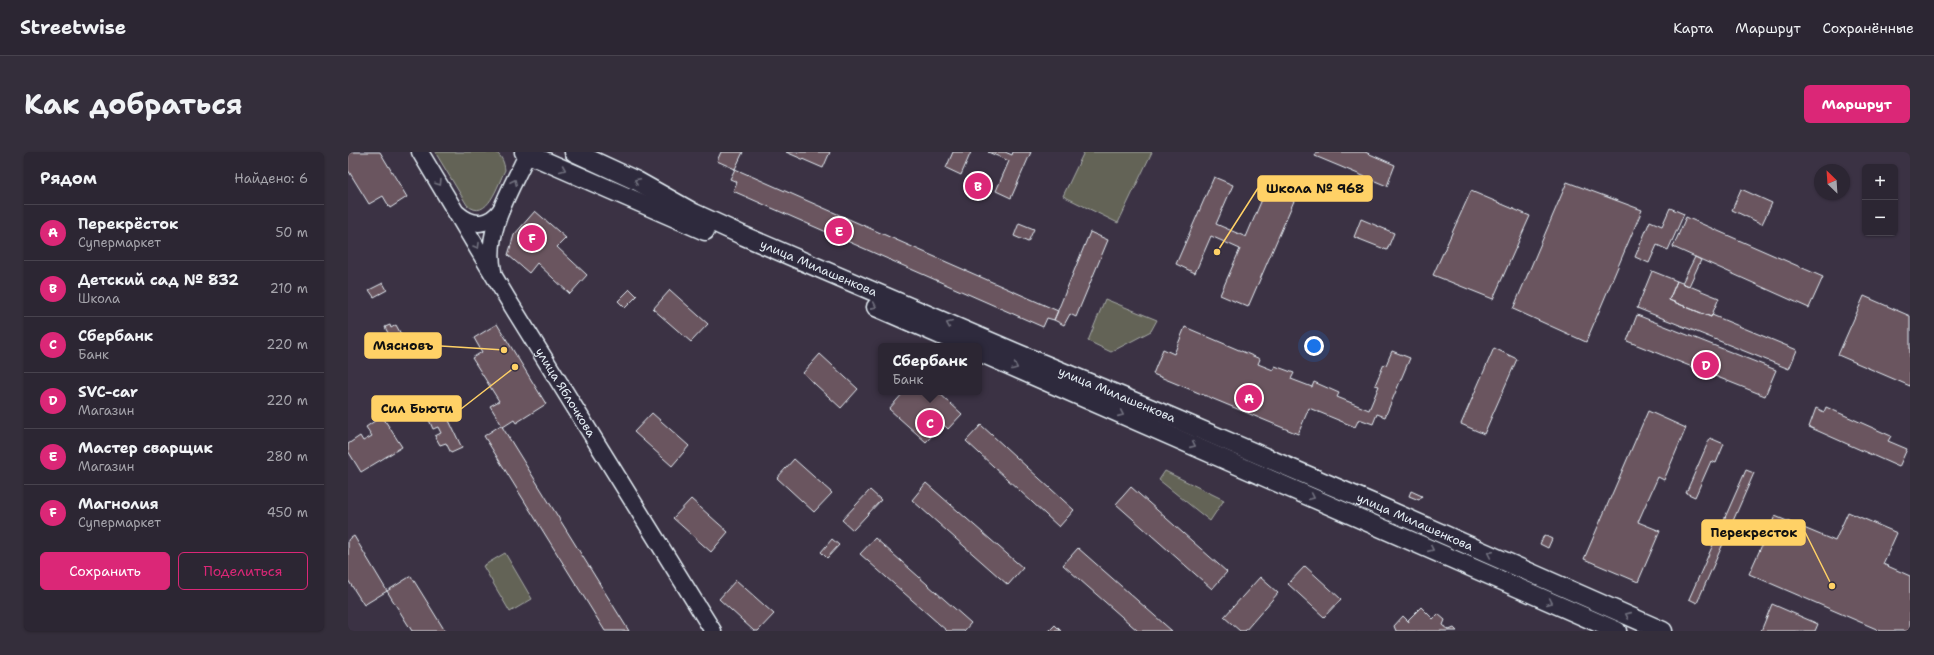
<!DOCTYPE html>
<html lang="ru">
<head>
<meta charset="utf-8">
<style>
  :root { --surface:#2c2633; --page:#342e3b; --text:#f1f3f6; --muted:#a6a5ac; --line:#48434e; --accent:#db2777 }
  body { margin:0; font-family:"Shantell Sans",sans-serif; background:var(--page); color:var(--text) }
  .controls { position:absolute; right:12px; top:12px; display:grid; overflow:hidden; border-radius:6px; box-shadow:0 1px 3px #0004 }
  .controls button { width:36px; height:36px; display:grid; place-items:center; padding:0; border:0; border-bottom:1px solid var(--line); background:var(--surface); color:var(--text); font:20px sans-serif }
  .compass { position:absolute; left:1466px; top:12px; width:36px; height:36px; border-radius:50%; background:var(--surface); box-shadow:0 1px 3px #0004; rotate:335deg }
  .you { position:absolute; left:966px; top:194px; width:14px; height:14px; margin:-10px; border:3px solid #fff; border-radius:50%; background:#1a73e8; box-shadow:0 0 0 6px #1a73e833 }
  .badge { display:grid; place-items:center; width:26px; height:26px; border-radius:50%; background:var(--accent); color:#fff; font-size:13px; font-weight:700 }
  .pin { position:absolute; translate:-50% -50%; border:2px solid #fff; box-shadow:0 1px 4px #0006 }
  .popup { position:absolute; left:530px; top:191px; width:104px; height:52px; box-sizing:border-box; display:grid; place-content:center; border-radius:6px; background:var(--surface); filter:drop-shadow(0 1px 3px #0005); font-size:13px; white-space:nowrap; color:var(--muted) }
  .popup b { font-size:15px; color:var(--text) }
  .popup::after { content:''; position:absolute; left:50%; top:100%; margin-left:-8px; border:8px solid transparent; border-top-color:var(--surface) }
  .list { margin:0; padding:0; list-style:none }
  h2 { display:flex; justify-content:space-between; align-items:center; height:52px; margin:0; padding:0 16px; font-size:17px }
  h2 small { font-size:13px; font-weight:400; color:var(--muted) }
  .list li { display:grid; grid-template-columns:26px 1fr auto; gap:12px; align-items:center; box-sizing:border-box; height:56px; padding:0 16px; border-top:1px solid var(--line) }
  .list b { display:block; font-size:15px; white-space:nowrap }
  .list p { margin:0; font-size:13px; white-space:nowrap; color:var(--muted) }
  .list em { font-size:13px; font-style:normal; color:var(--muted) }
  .actions { display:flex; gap:8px; padding:12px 16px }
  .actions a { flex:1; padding:9px 0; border:1px solid var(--accent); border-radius:6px; text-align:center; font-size:14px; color:var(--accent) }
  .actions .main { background:var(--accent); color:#fff }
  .map { position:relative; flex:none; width:1562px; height:479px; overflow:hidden; border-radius:6px }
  header { display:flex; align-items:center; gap:24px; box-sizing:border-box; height:56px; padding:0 20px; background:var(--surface); border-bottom:1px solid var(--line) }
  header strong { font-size:19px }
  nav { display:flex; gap:22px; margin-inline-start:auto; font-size:14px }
  .intro { display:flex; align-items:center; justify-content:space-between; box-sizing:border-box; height:96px; padding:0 24px }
  h1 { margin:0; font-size:28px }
  .button { padding:10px 18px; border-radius:6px; background:var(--accent); color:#fff; font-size:14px; font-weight:700 }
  main { display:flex; gap:24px; padding:0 24px }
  aside { flex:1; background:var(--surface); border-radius:6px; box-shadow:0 1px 3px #0004 }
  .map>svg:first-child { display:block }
</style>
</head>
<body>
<header>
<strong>Streetwise</strong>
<nav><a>Карта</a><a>Маршрут</a><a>Сохранённые</a></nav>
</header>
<div class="intro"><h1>Как добраться</h1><a class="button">Маршрут</a></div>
<main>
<aside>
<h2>Рядом<small>Найдено: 6</small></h2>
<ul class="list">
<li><span class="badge">A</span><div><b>Перекрёсток</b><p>Супермаркет</p></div><em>50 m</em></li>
<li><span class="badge">B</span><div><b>Детский сад № 832</b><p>Школа</p></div><em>210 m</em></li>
<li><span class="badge">C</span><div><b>Сбербанк</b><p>Банк</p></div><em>220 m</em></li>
<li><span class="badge">D</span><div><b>SVC-car</b><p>Магазин</p></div><em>220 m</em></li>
<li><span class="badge">E</span><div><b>Мастер сварщик</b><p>Магазин</p></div><em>280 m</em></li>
<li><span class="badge">F</span><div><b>Магнолия</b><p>Супермаркет</p></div><em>450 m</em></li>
</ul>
<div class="actions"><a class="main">Сохранить</a><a>Поделиться</a></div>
</aside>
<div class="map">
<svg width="1562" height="479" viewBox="0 0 1562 479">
  <rect width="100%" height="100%" fill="#3b3244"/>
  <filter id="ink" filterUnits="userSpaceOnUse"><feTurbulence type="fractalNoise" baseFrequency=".025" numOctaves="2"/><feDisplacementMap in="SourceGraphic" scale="8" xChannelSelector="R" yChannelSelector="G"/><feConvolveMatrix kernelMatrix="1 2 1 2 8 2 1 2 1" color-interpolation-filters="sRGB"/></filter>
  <g filter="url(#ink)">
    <path fill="#646456" stroke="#a6aaa7" d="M87,0H148C154,5 156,10 157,18C150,32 139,71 119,53Z
      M736,0H804L770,71L715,44Z
      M757,147L809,168L803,179L763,200L740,189Z
      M817,319L876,348L862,369L811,328Z
      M157,401L184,447L162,460L135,414Z"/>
    <path fill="#6b545e" stroke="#e8f1f8" d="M0,0H32L59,45L42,56L35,44L21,52L0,18Z
      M373,0H395L387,17L369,9Z
      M438,0H482L475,16Z
      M605,0H623L613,23L598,16Z
      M640,0H657L664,3L665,0H683L663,46L648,39L661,9Z
      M969,0H1017L1047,13L1039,34L967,4Z
      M387,17L710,159L706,168L699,166L695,175L385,39L389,30L382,27Z
      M866,25L885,33L868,72L898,85L918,38L946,49L900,155L872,143L892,97L863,84L847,121L828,112Z
      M1219,30L1294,58L1238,190L1165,157Z
      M1393,37L1424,51L1414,72L1384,58Z
      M1123,39L1182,64L1145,147L1085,123Z
      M1322,56L1336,62L1320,98L1309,93L1301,111L1287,105L1302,69L1314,74Z
      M187,59L218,86L209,95L239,123L222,142L189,111L181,121L160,103L166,83Z
      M1338,65L1475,125L1461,156L1325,95Z
      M1013,67L1046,81L1039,98L1006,85Z
      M671,71L686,77L680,90L666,84Z
      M742,80L760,88L728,165L722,162L716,173L706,168Z
      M1347,105L1353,108L1341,134L1334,131Z
      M1304,119L1329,129L1321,148L1363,165L1364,163L1449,198L1441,217L1289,156Z
      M1329,129L1371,146L1363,165L1321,148Z
      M35,131L39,138L26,145L21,138Z
      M282,137L289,144L277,156L270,149Z
      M322,138L360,172L343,190L305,157Z
      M1516,144L1562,164V234L1490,203Z
      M1289,163L1428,218L1417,244L1279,189Z
      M149,172L198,252L168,271L166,268L155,275L142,254L151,249L124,206L134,200L126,186Z
      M42,173L43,176L48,173L54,184L44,189L37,175Z
      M837,175L912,207L910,212L925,218L927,214L946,221L943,227L964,235L966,230L991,241L989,245L1021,258L1031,234L1027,233L1036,212L1038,213L1044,199L1062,206L1037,265L1029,262L1025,272L1011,267L1007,275L961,256L950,282L805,222L815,197L826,202Z
      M1146,196L1169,207L1136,282L1113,272Z
      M472,202L510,237L493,256L455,221Z
      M556,240H590L614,262L600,277L595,272L578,290L541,257Z
      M1478,255L1543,284L1540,289L1559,297L1551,315L1461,275L1468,256L1476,260Z
      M1300,259L1338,276L1316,328L1310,325L1290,370L1312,379L1290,430L1236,407Z
      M97,260L114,296L103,301L98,291L92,293L87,284L93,281L90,275L85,277L81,268Z
      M304,261L341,294L324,314L286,280Z
      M34,264L54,295L13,320L0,299V292L12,284L15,289L24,284L18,275Z
      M153,273L281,479H257L136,284Z
      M633,273L726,358L711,375L618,289Z
      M1362,286L1376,292L1368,311L1363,309L1347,345L1338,341Z
      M446,307L484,341L466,360L429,326Z
      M1398,318L1406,321L1349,451L1341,447Z
      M578,331L675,416L660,433L564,348Z
      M783,335L879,420L864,437L768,352Z
      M522,338L533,348L505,378L494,368Z
      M1063,339L1074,344L1071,348L1061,344Z
      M343,347L380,380L363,400L325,366Z
      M1500,360L1549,381L1535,412L1562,424V479H1533L1401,422L1427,364L1487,389Z
      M1196,383L1204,387L1200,396L1192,392Z
      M6,384L39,439L16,453L0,428V388Z
      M527,386L623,471L616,479H599L512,402Z
      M484,387L491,393L479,406L473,400Z
      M730,396L824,479H790L715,413Z
      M957,414L993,447L976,465L940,432Z
      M63,424L81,453L97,479H64L57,468L39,439Z
      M912,425L930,441L897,479H892L876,465Z
      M388,428L426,462L410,479H406L371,447Z
      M1424,452L1470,472L1467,479H1413Z
      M1073,455L1085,467L1090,462L1097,468L1095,473L1101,478L1106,476L1109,479H1048L1046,474L1055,464L1061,470L1060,468Z
      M707,473L713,479H701Z"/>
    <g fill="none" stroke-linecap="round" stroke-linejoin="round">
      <g stroke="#e8f1f8" stroke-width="19">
        <g id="tertiary">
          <path id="s1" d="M72,0L159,146L365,479"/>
          <path d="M110,62C125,75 141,74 153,58"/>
          <path d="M145,119C136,77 164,37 180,0"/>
        </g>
      </g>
      <g stroke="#e8f1f8" stroke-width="21">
        <g id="secondary">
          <path d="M176,0L357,79"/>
          <path id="s2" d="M226,0L289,29L346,61L396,84L671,202L816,262L1031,354L1315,479"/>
          <path d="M528,155L618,194"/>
          <path d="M631,200L1269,479"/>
        </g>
      </g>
      <use href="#tertiary" stroke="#2f2a3d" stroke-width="16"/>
      <use href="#secondary" stroke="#2f2a3d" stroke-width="18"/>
    </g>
    <defs><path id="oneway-chevron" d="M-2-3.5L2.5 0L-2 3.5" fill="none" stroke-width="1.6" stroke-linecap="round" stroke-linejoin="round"/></defs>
    <g stroke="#70707e">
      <use href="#oneway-chevron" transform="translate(215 17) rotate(23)"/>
      <use href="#oneway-chevron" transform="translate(289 29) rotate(-153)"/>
      <use href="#oneway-chevron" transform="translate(166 30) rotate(-65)"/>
      <use href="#oneway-chevron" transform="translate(91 31) rotate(58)"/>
      <use href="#oneway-chevron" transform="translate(129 94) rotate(60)"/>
      <use href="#oneway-chevron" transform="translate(526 154) rotate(24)"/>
      <use href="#oneway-chevron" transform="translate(601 172) rotate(-157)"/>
      <use href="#oneway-chevron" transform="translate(667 215) rotate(23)"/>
      <use href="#oneway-chevron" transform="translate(773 262) rotate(24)"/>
      <use href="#oneway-chevron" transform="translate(845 293) rotate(24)"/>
      <use href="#oneway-chevron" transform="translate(964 345) rotate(24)"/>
      <use href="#oneway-chevron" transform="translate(1083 397) rotate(24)"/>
      <use href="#oneway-chevron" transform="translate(1142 402) rotate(-156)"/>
      <use href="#oneway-chevron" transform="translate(1202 450) rotate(24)"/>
      <use href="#oneway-chevron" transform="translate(1280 463) rotate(-156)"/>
    </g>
  </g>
  <g text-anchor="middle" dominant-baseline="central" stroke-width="3" stroke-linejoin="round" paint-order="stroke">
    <g font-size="12" fill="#e8f1f8" stroke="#2f2a3d">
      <text stroke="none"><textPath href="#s2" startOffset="271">улица Милашенкова</textPath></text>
      <text stroke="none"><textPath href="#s1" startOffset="281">улица Яблочкова</textPath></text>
      <text stroke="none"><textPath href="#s2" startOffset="595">улица Милашенкова</textPath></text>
      <text stroke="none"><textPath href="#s2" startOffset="919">улица Милашенкова</textPath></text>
    </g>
  </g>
  <path fill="none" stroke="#ffd166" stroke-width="1.5" d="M869 100L910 36M156 198L93 194M167 215L113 257M1484 434L1457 380"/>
  <g fill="#ffd166" stroke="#2f2a3d" stroke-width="1.5">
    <circle cx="869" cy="100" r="4"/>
    <circle cx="156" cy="198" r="4"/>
    <circle cx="167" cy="215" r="4"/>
    <circle cx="1484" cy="434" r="4"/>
  </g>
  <g fill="#ffd166" stroke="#ffd166" stroke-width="1.5">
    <rect x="910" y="24" width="114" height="25" rx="4"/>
    <rect x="17" y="181" width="76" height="25" rx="4"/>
    <rect x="24" y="244" width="89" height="25" rx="4"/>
    <rect x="1354" y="368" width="103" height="25" rx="4"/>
  </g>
  <g font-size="13" text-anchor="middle" font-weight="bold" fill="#111">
    <text x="967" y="41">Школа № 968</text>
    <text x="55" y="198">Мясновъ</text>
    <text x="69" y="261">Сил Бьюти</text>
    <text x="1406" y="385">Перекресток</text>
  </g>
</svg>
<div class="controls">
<button>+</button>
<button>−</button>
</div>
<svg class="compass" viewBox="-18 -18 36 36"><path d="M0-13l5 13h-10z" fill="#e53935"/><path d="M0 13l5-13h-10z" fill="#a6a5ac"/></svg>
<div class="you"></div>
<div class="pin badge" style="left:901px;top:246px">A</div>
<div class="pin badge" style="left:630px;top:34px">B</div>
<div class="pin badge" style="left:582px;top:271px">C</div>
<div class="popup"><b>Сбербанк</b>Банк</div>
<div class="pin badge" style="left:1358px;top:213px">D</div>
<div class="pin badge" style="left:491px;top:79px">E</div>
<div class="pin badge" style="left:184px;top:86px">F</div>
</div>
</main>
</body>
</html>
